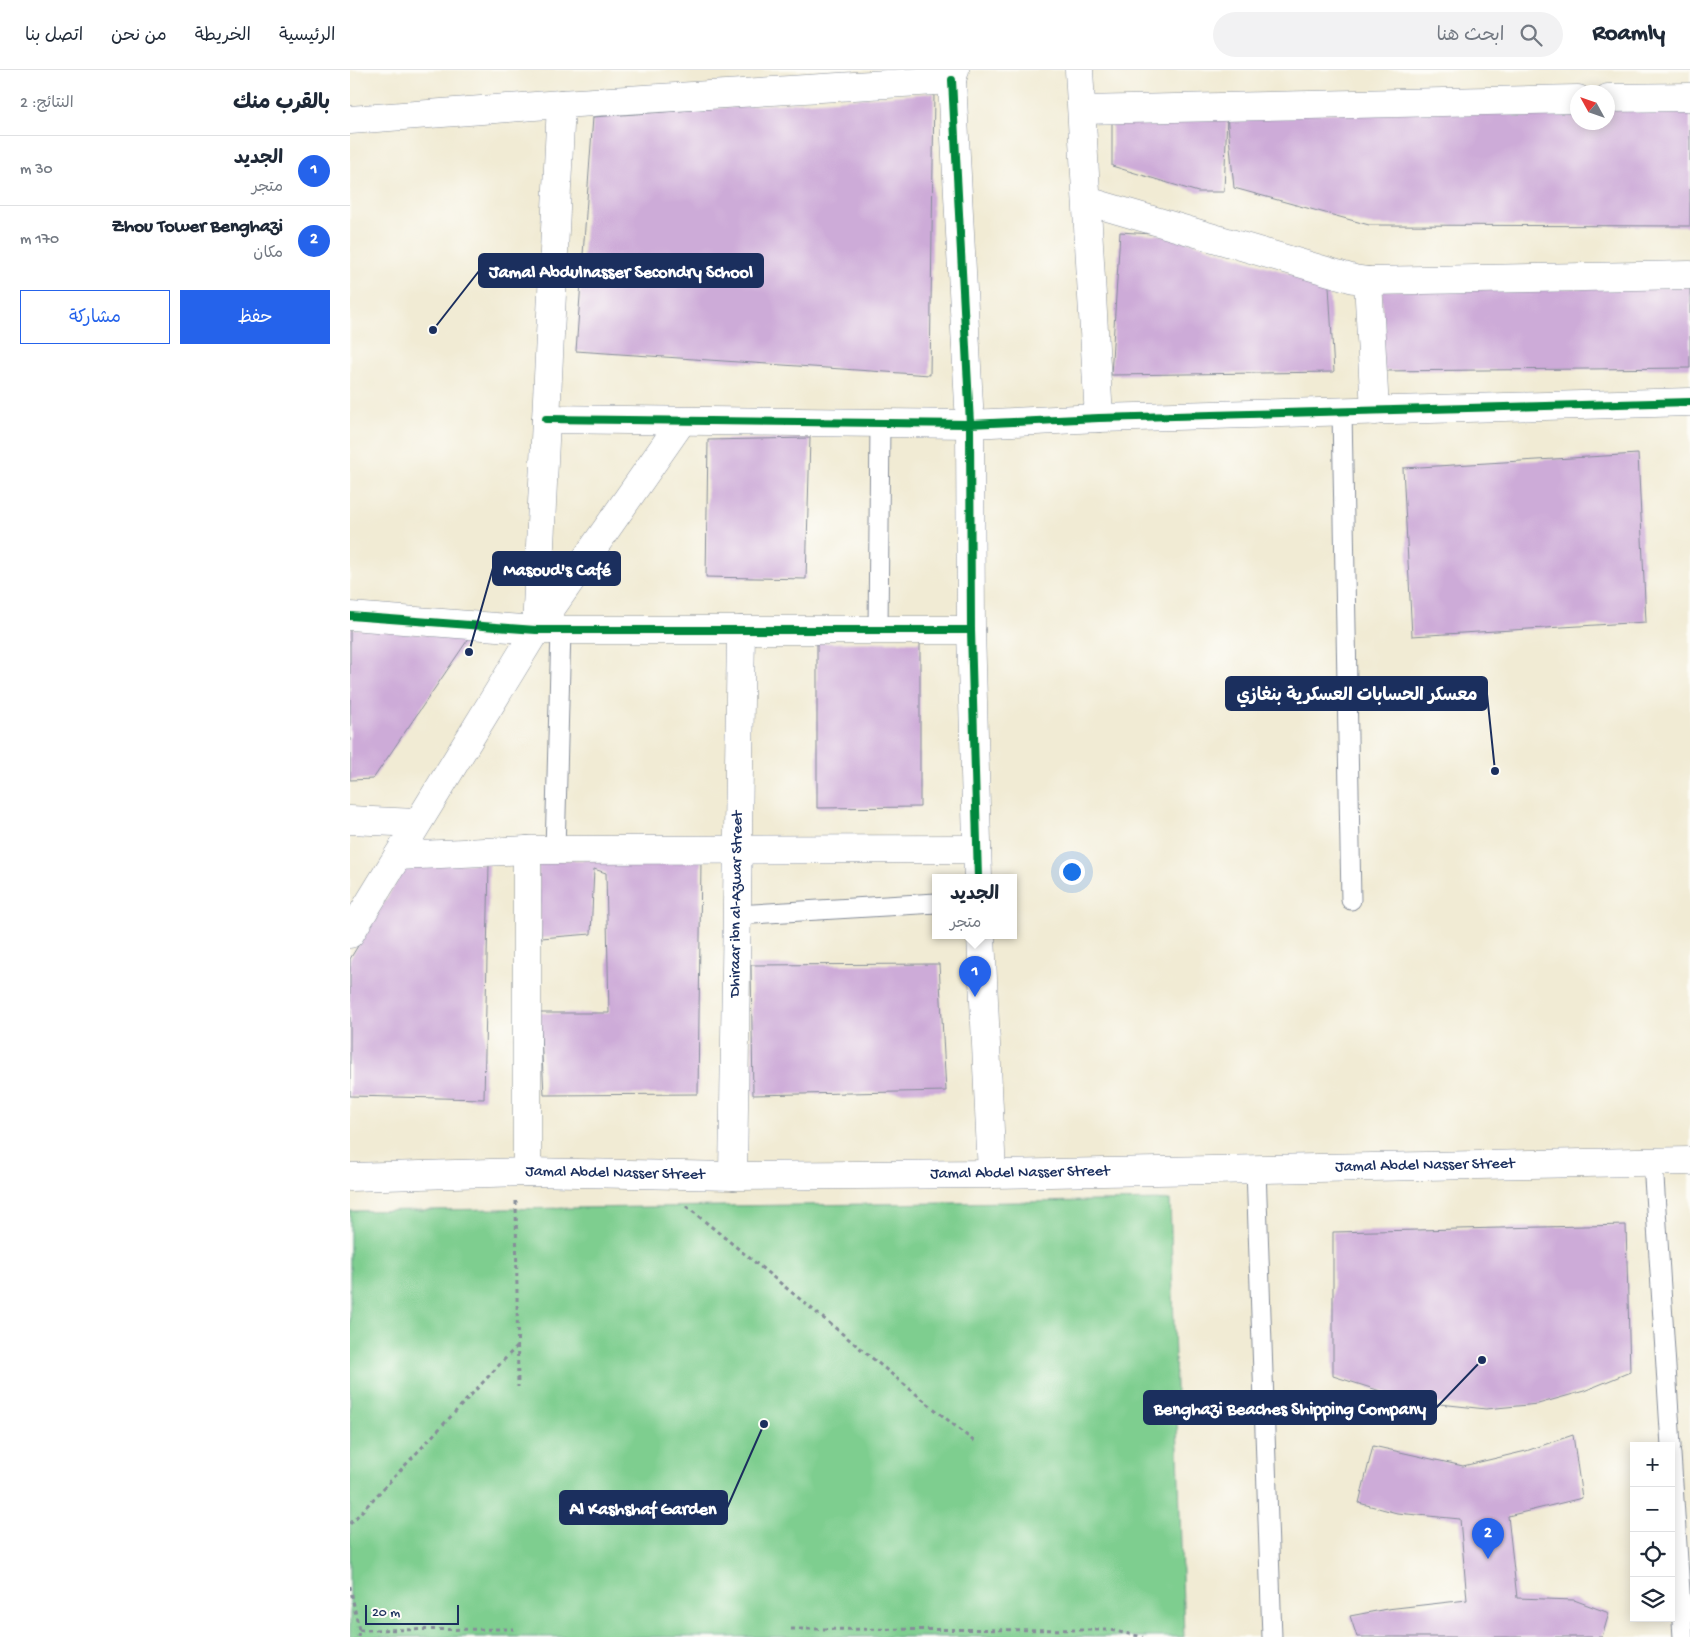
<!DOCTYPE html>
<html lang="ar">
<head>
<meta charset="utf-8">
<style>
  :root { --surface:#fff; --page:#f2f2f3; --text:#1f2937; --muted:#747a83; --line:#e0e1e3; --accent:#2563eb }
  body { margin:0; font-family:"Gochi Hand","Playpen Sans Arabic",sans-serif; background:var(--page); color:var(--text); direction:rtl }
  .controls { position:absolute; right:15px; bottom:15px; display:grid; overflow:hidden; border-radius:0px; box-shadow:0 2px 12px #0003 }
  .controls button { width:45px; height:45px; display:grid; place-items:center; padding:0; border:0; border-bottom:1px solid var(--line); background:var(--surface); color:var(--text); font:25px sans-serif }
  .compass { position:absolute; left:1220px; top:15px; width:45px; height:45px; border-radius:50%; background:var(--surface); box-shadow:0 2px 12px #0003; rotate:310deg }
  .scale { position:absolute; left:15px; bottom:12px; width:94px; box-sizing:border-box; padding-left:5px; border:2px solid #1b2f5e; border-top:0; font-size:14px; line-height:18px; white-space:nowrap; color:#1b2f5e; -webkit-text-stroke:4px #fdfcf7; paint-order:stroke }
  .you { position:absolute; left:721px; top:801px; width:18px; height:18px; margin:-12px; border:4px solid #fff; border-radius:50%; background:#1a73e8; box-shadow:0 0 0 8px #1a73e833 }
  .badge { display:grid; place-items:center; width:32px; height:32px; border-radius:50%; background:var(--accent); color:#fff; font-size:16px; font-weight:700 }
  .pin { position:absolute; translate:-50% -41px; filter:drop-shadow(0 1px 2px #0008) }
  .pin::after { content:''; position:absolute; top:26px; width:18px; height:15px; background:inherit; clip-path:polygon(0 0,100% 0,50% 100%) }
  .popup { position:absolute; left:582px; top:804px; width:85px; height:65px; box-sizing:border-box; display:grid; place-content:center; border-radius:0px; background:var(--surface); filter:drop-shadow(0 1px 4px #0005); font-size:16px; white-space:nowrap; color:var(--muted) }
  .popup b { font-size:19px; color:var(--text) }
  .popup::after { content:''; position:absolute; left:50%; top:100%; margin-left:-10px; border:10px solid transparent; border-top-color:var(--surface) }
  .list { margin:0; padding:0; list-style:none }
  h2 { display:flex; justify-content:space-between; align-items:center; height:65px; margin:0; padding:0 20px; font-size:21px }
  h2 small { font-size:16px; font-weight:400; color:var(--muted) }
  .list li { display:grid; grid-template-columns:32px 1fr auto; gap:15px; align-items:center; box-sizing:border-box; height:70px; padding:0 20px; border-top:1px solid var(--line) }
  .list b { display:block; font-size:19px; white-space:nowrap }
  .list p { margin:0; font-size:16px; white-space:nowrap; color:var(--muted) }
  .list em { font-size:16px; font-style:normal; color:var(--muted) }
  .actions { display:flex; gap:10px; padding:15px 20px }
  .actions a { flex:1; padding:11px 0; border:1px solid var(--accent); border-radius:0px; text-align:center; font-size:18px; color:var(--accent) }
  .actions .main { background:var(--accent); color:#fff }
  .icon { flex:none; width:28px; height:28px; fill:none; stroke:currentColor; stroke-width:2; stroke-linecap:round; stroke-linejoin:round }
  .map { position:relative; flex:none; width:1340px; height:1567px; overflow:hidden; direction:ltr }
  header { display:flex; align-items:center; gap:30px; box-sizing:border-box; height:70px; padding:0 25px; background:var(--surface); border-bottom:1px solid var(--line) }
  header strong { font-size:24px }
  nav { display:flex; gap:28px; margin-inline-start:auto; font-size:18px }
  .search { width:350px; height:45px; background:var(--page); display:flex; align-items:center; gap:12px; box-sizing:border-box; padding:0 18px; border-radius:28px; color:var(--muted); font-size:19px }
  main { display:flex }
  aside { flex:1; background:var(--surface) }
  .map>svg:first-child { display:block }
</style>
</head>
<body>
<header>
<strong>Roamly</strong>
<div class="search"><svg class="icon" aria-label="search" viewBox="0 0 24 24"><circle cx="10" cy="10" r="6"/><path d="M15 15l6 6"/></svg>ابحث هنا</div>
<nav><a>الرئيسية</a><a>الخريطة</a><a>من نحن</a><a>اتصل بنا</a></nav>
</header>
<main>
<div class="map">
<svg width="1340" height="1567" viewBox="0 0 1340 1567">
  <rect width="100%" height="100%" fill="#fdfcf7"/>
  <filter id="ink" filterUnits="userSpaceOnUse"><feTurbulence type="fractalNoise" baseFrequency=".02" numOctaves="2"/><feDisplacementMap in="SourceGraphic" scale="10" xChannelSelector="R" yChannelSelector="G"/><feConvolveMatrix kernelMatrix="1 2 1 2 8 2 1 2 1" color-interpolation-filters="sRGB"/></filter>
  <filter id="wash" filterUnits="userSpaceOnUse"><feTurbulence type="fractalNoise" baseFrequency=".0096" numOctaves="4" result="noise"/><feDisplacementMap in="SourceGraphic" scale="20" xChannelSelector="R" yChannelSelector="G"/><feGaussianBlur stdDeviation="1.12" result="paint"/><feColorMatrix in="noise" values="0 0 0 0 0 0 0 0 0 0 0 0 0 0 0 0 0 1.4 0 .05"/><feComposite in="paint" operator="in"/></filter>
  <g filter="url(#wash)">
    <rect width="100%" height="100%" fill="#f1ebd4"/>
    <path fill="#7ece8f" stroke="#4c7e76" d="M820,1130L834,1567H0V1141Z"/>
    <g id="blocks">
      <path fill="#cdabd8" d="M584,23L580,305L226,281L243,47Z
        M1340,36V156L1019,155L884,118L877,45L1228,38V52H1258V38Z
        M877,45L874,122H848L762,96V50Z
        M770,162L818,165L979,216L984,302L761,305Z
        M1340,217V298L1032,301V220Z
        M460,368L456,509L356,507L358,370Z
        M1288,384L1296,552L1062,566L1053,398Z
        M0,558L119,568L23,709L0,710Z
        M570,572V737L467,738V573Z
        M188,790H351L348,1024L194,1025L190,943H259L256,803L244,799L241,864L191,868Z
        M58,793L139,794L134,1029L0,1026V889Z
        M589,894L596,1021L403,1025L401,895Z
        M1276,1155L1280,1302L1234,1321L1188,1334L1136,1339L1062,1331L983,1306V1162Z
        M1223,1365L1232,1428L1158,1446L1167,1528L1224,1530L1259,1543L1252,1567H1007L1000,1546L1037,1539L1117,1530L1110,1449L1047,1443L1009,1433L1023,1376L1113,1396L1176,1381Z"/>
    </g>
  </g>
  <g filter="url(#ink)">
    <use href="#blocks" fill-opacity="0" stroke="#868d99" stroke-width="1"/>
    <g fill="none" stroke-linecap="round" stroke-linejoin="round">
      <g stroke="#868d99" stroke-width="21">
        <path id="lane" d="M992,342L1001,830
          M528,560L530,353
          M205,780L211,560
          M387,845L586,833
          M1303,1092L1321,1376
          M906,1099L922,1567
          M1321,1384L1333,1567"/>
      </g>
      <g stroke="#868d99" stroke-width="29">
        <g id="street">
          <path d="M729,0L749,348"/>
          <path d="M602,10L620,354L621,560L628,808"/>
          <path d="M1258,28L1340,27"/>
          <path d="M732,40L1228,29"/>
          <path d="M0,50L211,34L602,10L605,0"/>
          <path d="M737,131L1004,209L1018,211L1340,205"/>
          <path d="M1018,211L1025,341"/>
          <path d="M196,349L620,354L749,348L1340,332"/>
          <path d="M0,546L186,560H621"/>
          <path d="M186,560L211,34"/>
          <path d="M0,750L67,753"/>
          <path d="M177,780V1102"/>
          <path d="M48,786L177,780L627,779"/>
          <path d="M0,864L186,560L332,351"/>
          <path d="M631,866L642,1104"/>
          <path id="s1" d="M383,1106L391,560"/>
        </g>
      </g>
      <g stroke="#868d99" stroke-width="29">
        <g id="primary">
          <path id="s2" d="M0,1107L177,1102L383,1106L642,1104L1340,1091"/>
        </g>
      </g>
      <path stroke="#868d99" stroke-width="3" stroke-dasharray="4 4" stroke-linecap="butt" d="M166,1131L168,1317
        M336,1136L626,1373
        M0,1454L167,1276
        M0,1516L9,1560L8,1567
        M441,1559L760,1560L793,1567
        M9,1560L164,1559"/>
      <use href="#lane" stroke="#fff" stroke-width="19"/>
      <use href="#street" stroke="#fff" stroke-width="28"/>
      <use href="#primary" stroke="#fff" stroke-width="28"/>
      <g stroke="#fdfcf7" stroke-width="11">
        <path id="cycleway" d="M602,10L620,354L621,560L628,808
          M196,349L620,354L749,348L1340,332
          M0,546L186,560H621"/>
      </g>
      <use href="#cycleway" stroke="#00873e" stroke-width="8"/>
    </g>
  </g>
  <g text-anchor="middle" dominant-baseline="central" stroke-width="4.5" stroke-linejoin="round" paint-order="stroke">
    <g font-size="16" fill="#1b2f5e" stroke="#fdfcf7">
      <text stroke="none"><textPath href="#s1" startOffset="272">Dhiraar ibn al-Azwar Street</textPath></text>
      <text stroke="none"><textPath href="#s2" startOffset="1075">Jamal Abdel Nasser Street</textPath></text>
      <text stroke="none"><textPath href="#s2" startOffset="670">Jamal Abdel Nasser Street</textPath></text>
      <text stroke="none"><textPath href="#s2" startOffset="265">Jamal Abdel Nasser Street</textPath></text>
    </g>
  </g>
  <path fill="none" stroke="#1b2f5e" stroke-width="2" d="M83 260L129 201M119 582L143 498M1145 701L1137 624M1132 1290L1086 1338M414 1354L377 1438"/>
  <g fill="#1b2f5e" stroke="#fdfcf7" stroke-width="2">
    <circle cx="83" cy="260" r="5"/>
    <circle cx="119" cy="582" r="5"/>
    <circle cx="1145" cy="701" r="5"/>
    <circle cx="1132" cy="1290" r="5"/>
    <circle cx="414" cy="1354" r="5"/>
  </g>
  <g fill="#1b2f5e" stroke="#1b2f5e" stroke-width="2">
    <rect x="129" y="184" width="284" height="33" rx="5"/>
    <rect x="143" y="482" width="127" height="33" rx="5"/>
    <rect x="876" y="607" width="261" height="33" rx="5"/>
    <rect x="794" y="1321" width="292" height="33" rx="5"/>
    <rect x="210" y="1421" width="167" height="33" rx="5"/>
  </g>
  <g font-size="18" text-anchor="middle" font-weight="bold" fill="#fff">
    <text x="271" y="207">Jamal Abdulnasser Secondry School</text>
    <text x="207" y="505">Masoud's Café</text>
    <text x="1007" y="630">معسكر الحسابات العسكرية بنغازي</text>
    <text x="940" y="1344">Benghazi Beaches Shipping Company</text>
    <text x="293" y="1444">Al Kashshaf Garden</text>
  </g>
</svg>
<div class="controls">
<button>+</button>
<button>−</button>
<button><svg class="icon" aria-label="locate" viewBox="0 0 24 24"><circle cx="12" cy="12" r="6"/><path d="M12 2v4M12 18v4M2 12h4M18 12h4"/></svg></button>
<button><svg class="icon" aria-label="layers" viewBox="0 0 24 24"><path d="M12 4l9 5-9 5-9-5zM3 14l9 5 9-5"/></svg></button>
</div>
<svg class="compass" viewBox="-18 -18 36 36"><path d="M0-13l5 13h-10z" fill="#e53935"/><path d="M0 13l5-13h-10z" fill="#747a83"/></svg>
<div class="scale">20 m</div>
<div class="you"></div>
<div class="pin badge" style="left:625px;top:927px">1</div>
<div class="popup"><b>الجديد</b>متجر</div>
<div class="pin badge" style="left:1138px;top:1489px">2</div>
</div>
<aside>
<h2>بالقرب منك<small>النتائج: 2</small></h2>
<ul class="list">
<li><span class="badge">1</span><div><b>الجديد</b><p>متجر</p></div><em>30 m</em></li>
<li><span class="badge">2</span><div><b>Zhou Tower Benghazi</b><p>مكان</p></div><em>170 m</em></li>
</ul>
<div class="actions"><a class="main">حفظ</a><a>مشاركة</a></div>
</aside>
</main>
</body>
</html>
